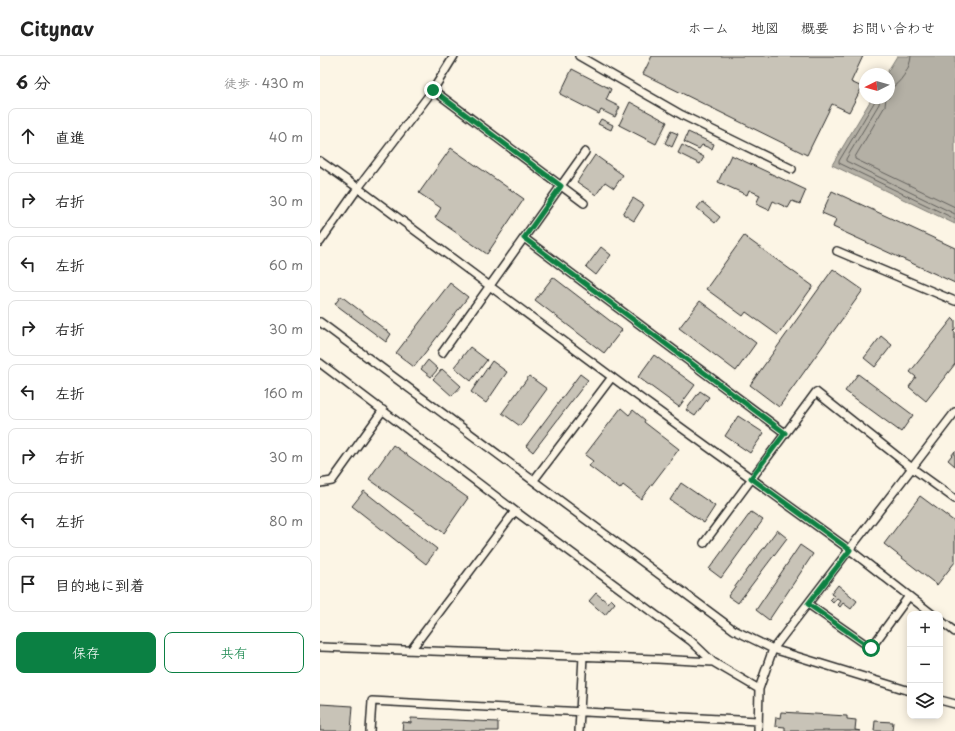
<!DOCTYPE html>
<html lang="ja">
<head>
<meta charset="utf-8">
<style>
  :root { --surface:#fff; --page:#f2f2f2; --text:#222; --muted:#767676; --line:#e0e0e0; --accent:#0b8043 }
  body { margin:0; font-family:"Playpen Sans","Klee One",sans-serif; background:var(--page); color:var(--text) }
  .controls { position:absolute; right:12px; bottom:12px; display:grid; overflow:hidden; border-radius:8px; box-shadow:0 2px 10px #0003 }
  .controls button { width:36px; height:36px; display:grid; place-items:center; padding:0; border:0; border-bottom:1px solid var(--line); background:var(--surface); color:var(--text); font:20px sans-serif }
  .compass { position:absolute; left:539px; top:12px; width:36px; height:36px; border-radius:50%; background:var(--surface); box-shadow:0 2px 10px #0003; rotate:265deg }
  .stop { position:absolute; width:12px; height:12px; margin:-9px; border:3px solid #0b8043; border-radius:50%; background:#fff }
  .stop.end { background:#0b8043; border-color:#fff; box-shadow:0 1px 4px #0008 }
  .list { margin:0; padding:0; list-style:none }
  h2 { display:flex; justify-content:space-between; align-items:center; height:52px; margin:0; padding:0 16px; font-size:17px }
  h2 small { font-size:13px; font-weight:400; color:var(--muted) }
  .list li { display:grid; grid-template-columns:26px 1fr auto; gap:12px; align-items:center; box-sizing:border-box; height:56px; margin:0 8px 8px; padding:0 8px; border:1px solid var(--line); border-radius:8px }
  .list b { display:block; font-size:15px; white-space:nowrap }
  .list em { font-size:13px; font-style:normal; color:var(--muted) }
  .actions { display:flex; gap:8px; padding:12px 16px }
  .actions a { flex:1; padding:9px 0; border:1px solid var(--accent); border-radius:8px; text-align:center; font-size:14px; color:var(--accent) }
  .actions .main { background:var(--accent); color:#fff }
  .icon { flex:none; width:22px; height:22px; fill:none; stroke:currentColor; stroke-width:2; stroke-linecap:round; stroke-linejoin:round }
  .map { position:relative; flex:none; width:635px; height:675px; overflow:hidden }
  header { display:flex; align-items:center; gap:24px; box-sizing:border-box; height:56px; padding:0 20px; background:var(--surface); border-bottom:1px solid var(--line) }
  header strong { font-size:19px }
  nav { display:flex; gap:22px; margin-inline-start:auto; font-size:14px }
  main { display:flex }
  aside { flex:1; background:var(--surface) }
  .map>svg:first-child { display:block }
</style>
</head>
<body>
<header>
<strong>Citynav</strong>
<nav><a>ホーム</a><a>地図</a><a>概要</a><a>お問い合わせ</a></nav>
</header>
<main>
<aside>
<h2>6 分<small>徒歩 · 430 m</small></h2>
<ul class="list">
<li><svg class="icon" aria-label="ahead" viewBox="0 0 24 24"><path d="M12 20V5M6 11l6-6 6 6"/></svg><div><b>直進</b></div><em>40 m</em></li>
<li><svg class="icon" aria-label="right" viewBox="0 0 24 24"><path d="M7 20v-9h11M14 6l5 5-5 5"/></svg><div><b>右折</b></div><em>30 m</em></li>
<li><svg class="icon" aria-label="left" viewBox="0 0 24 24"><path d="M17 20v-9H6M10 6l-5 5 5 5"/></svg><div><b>左折</b></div><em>60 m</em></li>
<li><svg class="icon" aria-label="right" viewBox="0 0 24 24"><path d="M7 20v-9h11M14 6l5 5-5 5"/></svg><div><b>右折</b></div><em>30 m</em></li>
<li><svg class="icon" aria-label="left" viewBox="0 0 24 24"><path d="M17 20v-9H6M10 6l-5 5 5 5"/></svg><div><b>左折</b></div><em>160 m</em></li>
<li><svg class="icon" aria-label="right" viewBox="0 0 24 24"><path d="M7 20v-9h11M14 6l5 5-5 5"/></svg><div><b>右折</b></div><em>30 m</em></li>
<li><svg class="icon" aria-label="left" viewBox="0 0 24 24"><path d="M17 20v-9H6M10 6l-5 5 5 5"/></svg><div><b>左折</b></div><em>80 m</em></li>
<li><svg class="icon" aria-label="arrive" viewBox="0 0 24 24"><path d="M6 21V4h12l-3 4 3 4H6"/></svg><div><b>目的地に到着</b></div></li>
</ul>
<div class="actions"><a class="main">保存</a><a>共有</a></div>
</aside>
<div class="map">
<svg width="635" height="675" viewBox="0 0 635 675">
  <rect width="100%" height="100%" fill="#fcf5e5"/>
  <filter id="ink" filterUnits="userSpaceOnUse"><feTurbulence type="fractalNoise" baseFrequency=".025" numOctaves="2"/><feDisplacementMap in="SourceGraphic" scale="8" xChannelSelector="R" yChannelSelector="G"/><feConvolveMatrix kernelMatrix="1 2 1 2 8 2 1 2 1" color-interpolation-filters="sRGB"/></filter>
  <g filter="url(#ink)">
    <path fill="#b4b0a5" stroke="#7d7b74" d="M577,0H635V168L512,109L552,42H569V18H566Z"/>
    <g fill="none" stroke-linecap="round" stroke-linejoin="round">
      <path stroke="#62605c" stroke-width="1" d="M569,33C580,29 591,11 591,0
        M555,42V45L519,105V107L635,163
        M560,42L559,48L526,103V105L635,158
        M566,42L565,50L535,101V103L635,151"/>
    </g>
    <path fill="#c8c3b7" stroke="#2b2b2b" d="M332,0H543L531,26L542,31L529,56L512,48L487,99L323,18Z
      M252,13L291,33L286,44L300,51L295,61L281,54L279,58L240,38Z
      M310,46L347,66L336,88L299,69Z
      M281,63L293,69L291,74L278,68Z
      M351,75L358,78L352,91L345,87Z
      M368,76L394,88L392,93L382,89L379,93L364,86Z
      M362,89L384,101L380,108L358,97Z
      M131,92L204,143L167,198L115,162L121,152L99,137Z
      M275,99L303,119L294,132L285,126L276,139L257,126Z
      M411,99L486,134L480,148L472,145L468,152L453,145L449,154L436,148L440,139L429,134L427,139L398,126Z
      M512,135L635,192V227L513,171L516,163L502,157Z
      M313,142L324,149L314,165L303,158Z
      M382,146L400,161L395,167L377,152Z
      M424,180L493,230L458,279L426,256L423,260L386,233Z
      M281,191L291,199L276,219L266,211Z
      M513,213L543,234L459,351L430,329Z
      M233,221L302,274L284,297L215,244Z
      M130,227L148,241L94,311L76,297Z
      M21,240L71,278L66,286L15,248Z
      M380,245L436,287L416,315L359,272Z
      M633,262L635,264V273L633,275L635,276V308L606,345L589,331L596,321L590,316Z
      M561,280L572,289L555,311L544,302Z
      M150,291L167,304L151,325L134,311Z
      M334,299L375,329L359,351L318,321Z
      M108,304L118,313L111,321L101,313Z
      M172,305L187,316L166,347L151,336Z
      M122,313L141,330L132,340L113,323Z
      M260,318L268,324L213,396L206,390Z
      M538,318L593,359L581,376L525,335Z
      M209,320L227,333L200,370L182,357Z
      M380,335L389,341L375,360L366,354Z
      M301,352L309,359L313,354L325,364L324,366L359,393L321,443L303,429L300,433L269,410L273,405L265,399Z
      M418,360L444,377L430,397L405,380Z
      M73,389L148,442L124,477L49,423Z
      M635,395V410L628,404Z
      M361,427L395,450L384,467L350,444Z
      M44,435L117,493L106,508L32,450Z
      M600,440L635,466V506L617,529L564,488Z
      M431,456L443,464L401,522L389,513Z
      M457,474L467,482L418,547L408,540Z
      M480,489L493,498L449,564L436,554Z
      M518,529L537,545L531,553L523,547L520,551L518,549L521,545L517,542L513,547L510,544L514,540L511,538Z
      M276,537L288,547L291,543L295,547L285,559L269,545Z
      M0,648L33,650L31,675H0Z
      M461,656L527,660V663L536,664L535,674L541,675H465V671L455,670L456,661L460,662Z
      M91,662L178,666V675H82L83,666L91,667Z
      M555,665L573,666L572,675H554Z"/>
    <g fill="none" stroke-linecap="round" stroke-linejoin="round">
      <g stroke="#2b2b2b" stroke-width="10">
        <path id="lane" d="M259,0L362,59L472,113
          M113,34L134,0
          M0,105L38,132L308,333L530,494L612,558
          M204,182L465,377
          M0,186L38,132L113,34L264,147
          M517,195L635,245
          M0,266L414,574L453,593L590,635
          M122,297L265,96
          M0,307L195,455L371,585L393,606
          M214,424L292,321
          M0,427L12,425L63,354
          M384,487L496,336L592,412L635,443
          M488,548L551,592L589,540
          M620,564L635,576
          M0,591L337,603L393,606L439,633
          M91,594L195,455
          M620,644L635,648
          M50,675L52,645L438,665
          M259,675L263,600
          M438,675L439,633L453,593L635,356"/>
      </g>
      <use href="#lane" stroke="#fcf5e5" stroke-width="7"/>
    </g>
  </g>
  <g fill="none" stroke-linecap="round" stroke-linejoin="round" filter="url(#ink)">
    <path stroke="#0b8043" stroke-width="5" d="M113,34L241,130L204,182L465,377L431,422L530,494L488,548L551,592"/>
  </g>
</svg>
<div class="controls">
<button>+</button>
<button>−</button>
<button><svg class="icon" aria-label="layers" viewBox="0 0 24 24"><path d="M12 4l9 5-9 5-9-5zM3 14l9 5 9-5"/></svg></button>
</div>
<svg class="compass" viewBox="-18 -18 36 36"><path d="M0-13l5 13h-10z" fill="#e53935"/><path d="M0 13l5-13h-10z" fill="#767676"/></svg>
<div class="stop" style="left:551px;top:592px"></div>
<div class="stop end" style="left:113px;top:34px"></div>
</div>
</main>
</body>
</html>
